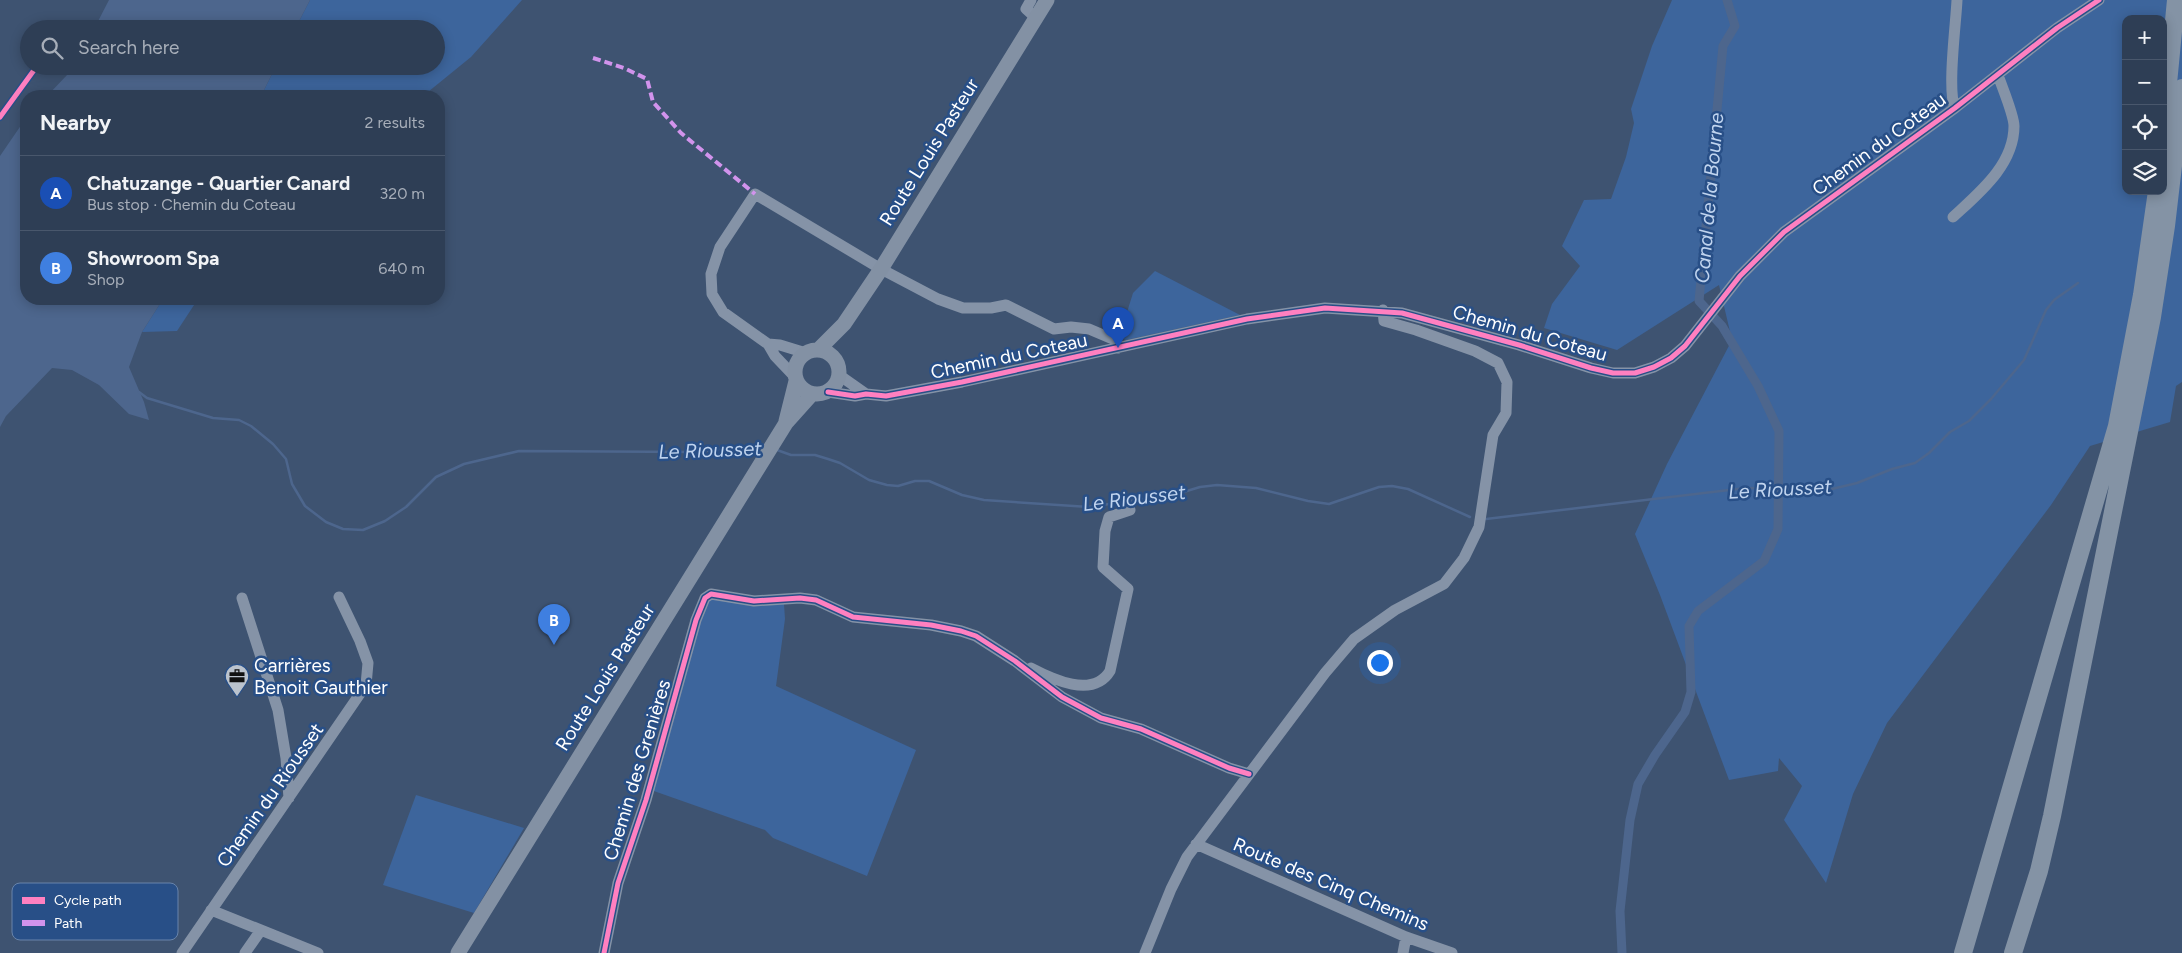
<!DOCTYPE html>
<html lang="en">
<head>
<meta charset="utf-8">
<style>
  :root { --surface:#2e3e55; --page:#3a495f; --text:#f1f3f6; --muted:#a7aeb9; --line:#49576c; --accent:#90b9f0 }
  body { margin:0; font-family:Figtree,sans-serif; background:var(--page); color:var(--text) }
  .controls { position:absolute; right:15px; top:15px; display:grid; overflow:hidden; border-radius:10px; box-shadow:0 2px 12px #0003 }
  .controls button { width:45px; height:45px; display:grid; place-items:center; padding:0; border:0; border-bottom:1px solid var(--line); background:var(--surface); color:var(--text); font:25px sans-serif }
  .you { position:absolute; left:1379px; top:662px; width:18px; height:18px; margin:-12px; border:4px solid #fff; border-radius:50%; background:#1a73e8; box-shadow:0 0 0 8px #1a73e833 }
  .badge { display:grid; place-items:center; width:32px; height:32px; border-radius:50%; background:var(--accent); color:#fff; font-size:16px; font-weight:700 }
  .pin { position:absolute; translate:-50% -41px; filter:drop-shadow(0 1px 2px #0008) }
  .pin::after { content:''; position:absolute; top:26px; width:18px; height:15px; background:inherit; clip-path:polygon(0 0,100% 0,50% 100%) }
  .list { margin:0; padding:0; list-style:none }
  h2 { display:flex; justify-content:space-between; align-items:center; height:65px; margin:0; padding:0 20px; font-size:21px }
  h2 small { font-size:16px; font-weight:400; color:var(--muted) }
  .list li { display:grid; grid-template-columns:32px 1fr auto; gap:15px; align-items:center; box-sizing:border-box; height:75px; padding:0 20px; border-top:1px solid var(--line) }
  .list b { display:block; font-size:19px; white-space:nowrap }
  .list p { margin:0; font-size:16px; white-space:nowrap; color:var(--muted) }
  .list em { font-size:16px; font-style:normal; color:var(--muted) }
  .icon { flex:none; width:28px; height:28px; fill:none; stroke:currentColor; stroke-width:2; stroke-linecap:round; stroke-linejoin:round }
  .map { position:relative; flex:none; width:2182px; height:953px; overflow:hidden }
  .search { position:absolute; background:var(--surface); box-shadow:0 2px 12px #0003; left:20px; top:20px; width:425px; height:55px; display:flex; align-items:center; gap:12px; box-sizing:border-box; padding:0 18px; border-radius:28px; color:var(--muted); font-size:19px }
  .panel { position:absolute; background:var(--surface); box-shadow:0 2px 12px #0003; left:20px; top:90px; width:425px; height:215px; border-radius:20px }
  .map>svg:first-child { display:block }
</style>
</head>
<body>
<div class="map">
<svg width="2182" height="953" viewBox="0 0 2182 953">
  <rect width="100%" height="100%" fill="#3e5371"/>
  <path fill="#3d659c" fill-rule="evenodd" d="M310,0H522L471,57L423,96H261L276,66H436V29H295Z
    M1672,0H2182V382L2176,386L2170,422L2090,446L2051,505L1887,723L1853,794L1826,883L1784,820L1802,786L1779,758L1778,771L1729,780L1660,595L1635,534L1667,464L1732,340L1719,285L1617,350L1544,328L1552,304L1580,266L1562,246L1584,200L1611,199L1626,157L1634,123L1631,109L1652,46ZM2126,19H2163V191H2126Z
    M1155,271L1240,315L1126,340L1119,338L1133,293Z
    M163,299H198L177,331L142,332Z
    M709,598L784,604L785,619L776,686L916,750L867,876L773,838L765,830L651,790L703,609Z
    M416,795L524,828L474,913L383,885Z"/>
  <path fill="#4d668d" d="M109,0H310L295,29H94Z
    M73,66H276L261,96H47L68,74Z
    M26,118V299H163L142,332L129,367L144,402L149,420L129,414L99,385L72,370L52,368L6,416L0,427V156Z"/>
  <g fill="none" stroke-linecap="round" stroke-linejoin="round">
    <path stroke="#4d668d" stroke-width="2.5" d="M139,392L147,398L213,418L239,420L251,426L273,444L286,459L292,484L305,506L326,522L343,529L363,530L385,521L406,507L436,477L464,464L519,451L695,452L764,446
      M777,450L791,455H815L828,459L840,463L869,480L887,485L898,486L915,481H929L962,495L984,500L1089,507L1177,494L1200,487L1217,485L1256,488L1308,501L1329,504L1379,487L1392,486L1408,489L1470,517
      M1486,519L1746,488L1788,489L1801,486L1832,489L1857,483L1892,469L1915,463L1929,453L1950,432L1969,421L1991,399L2024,360L2046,310L2054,300L2078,283"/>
    <path stroke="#4d668d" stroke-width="9" d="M1622,953L1620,911L1630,820L1638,784L1655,755L1685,712L1691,692L1689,626L1698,611L1764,561L1778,529L1779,431L1758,386L1722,326L1699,301L1723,46L1735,26L1727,0"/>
    <path stroke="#8593a7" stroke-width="11" d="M1031,0L1026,9L1036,18
      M1955,108C1947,91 1956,23 1957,0
      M1953,217C1979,193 2014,165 2014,126C2014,115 2002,87 1998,75
      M768,344L780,345L806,353
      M839,375L866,394
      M795,377L775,356L768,344L723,312L712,294L711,274L720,247L755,194L881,269L938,299L963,308H991L1006,305L1054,329L1071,327L1089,329L1115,340L1118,348
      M828,392L855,396L866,394L886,396L962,382L1247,319L1325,308L1402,313L1519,345L1591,368L1613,373H1635L1654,367L1671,358L1685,346L1740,276L1784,232L1955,108L2057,28L2099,0
      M242,598L278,710L286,758L289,798
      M1031,668C1052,679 1093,699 1110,671L1128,589L1103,567L1105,531L1109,517L1130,510
      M1196,844L1406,937L1452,953
      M211,910L318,953
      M182,953L366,685L368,663L360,641L339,597
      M245,953L261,930
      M604,953L618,883L646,800L696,620L705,598L711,594L754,601L800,598L816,600L853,617L931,625L961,631L976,636L1015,661L1062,697L1101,718L1141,729L1229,768L1249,774
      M1145,953L1171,889L1187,857L1325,673L1354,639L1395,610L1444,584L1464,558L1479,527L1493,435L1506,413L1507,382L1498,363L1475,351L1416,330L1384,321L1383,310
      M1403,953L1406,937"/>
    <path stroke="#8391a4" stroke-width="15" d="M795 372a22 22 0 1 1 44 0a22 22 0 1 1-44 0Z
      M818,350L844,324L881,269L1047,0
      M786,421L796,381
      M458,953L786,423L812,394"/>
    <path stroke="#8493a5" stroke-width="18" d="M2163,136L2176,0
      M1963,953L2117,426L2142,295L2157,191
      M2013,953L2039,871L2052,816L2152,317L2166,226L2182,88"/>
    <path stroke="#d193ec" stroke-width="4" stroke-dasharray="8 4" stroke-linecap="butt" d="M593,58L624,68L647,79L653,102L681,133L755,194"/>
    <g stroke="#284f87" stroke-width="8">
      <path id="cycleway" d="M0,117L37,66
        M828,392L855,396L866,394L886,396L962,382L1247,319L1325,308L1402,313L1519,345L1591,368L1613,373H1635L1654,367L1671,358L1685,346L1740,276L1784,232L1955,108L2057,28L2099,0
        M604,953L618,883L646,800L696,620L705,598L711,594L754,601L800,598L816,600L853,617L931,625L961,631L976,636L1015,661L1062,697L1101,718L1141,729L1229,768L1249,774"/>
    </g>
    <use href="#cycleway" stroke="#ff80c0" stroke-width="5"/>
  </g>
  <defs>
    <g id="office-pin" transform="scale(1.25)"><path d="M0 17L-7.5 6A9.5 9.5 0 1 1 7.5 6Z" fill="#bbc3cd" stroke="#284f87"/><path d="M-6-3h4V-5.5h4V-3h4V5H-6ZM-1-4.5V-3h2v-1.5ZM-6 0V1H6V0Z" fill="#111"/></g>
  </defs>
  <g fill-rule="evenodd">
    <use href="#office-pin" x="237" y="676"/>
  </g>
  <g text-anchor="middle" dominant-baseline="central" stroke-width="5" stroke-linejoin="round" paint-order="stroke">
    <g font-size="19" fill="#fff" stroke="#284f87">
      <text transform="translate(1879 144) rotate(-36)">Chemin du Coteau</text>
      <text transform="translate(929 152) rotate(-58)">Route Louis Pasteur</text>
      <text transform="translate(1530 333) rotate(16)">Chemin du Coteau</text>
      <text transform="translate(1009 356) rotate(-12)">Chemin du Coteau</text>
      <text transform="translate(605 677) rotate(-58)">Route Louis Pasteur</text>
      <text transform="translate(637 770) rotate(-73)">Chemin des Grenières</text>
      <text transform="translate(270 795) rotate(-55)">Chemin du Riousset</text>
      <text transform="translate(1331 884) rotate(23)">Route des Cinq Chemins</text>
    </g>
    <g font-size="19" fill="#fff" stroke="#284f87" text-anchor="start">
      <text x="254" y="665">Carrières<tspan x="254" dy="22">Benoit Gauthier</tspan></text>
    </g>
    <g font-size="20" font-style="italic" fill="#c0d4ef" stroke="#284f87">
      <text transform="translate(1709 198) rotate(-85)">Canal de la Bourne</text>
      <text transform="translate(710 450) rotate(-2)">Le Riousset</text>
      <text transform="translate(1780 489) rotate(-3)">Le Riousset</text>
      <text transform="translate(1134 498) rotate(-7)">Le Riousset</text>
    </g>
  </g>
  <rect x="12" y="883" width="166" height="57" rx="8" fill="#284f87" stroke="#6884ab" stroke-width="1"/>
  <rect x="22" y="897" width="23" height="7" fill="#ff80c0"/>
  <rect x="22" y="920" width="23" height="6" fill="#d193ec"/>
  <g font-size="14" fill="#fff">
    <text x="54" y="905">Cycle path</text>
    <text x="54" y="928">Path</text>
  </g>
</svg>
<div class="controls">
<button>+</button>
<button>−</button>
<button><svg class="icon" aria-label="locate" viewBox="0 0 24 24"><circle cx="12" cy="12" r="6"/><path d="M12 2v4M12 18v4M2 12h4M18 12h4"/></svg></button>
<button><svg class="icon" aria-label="layers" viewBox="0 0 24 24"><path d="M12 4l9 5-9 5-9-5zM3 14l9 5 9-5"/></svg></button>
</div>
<div class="you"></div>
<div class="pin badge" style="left:1118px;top:348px;background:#1a4fb4">A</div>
<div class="pin badge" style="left:554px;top:645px;background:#3f7fe0">B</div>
<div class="search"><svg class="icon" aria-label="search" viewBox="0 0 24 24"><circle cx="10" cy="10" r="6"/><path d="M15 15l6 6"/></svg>Search here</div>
<section class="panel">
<h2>Nearby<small>2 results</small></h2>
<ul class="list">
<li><span class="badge" style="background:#1a4fb4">A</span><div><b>Chatuzange - Quartier Canard</b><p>Bus stop · Chemin du Coteau</p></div><em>320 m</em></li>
<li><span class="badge" style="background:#3f7fe0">B</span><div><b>Showroom Spa</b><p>Shop</p></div><em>640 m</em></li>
</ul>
</section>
</div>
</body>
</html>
